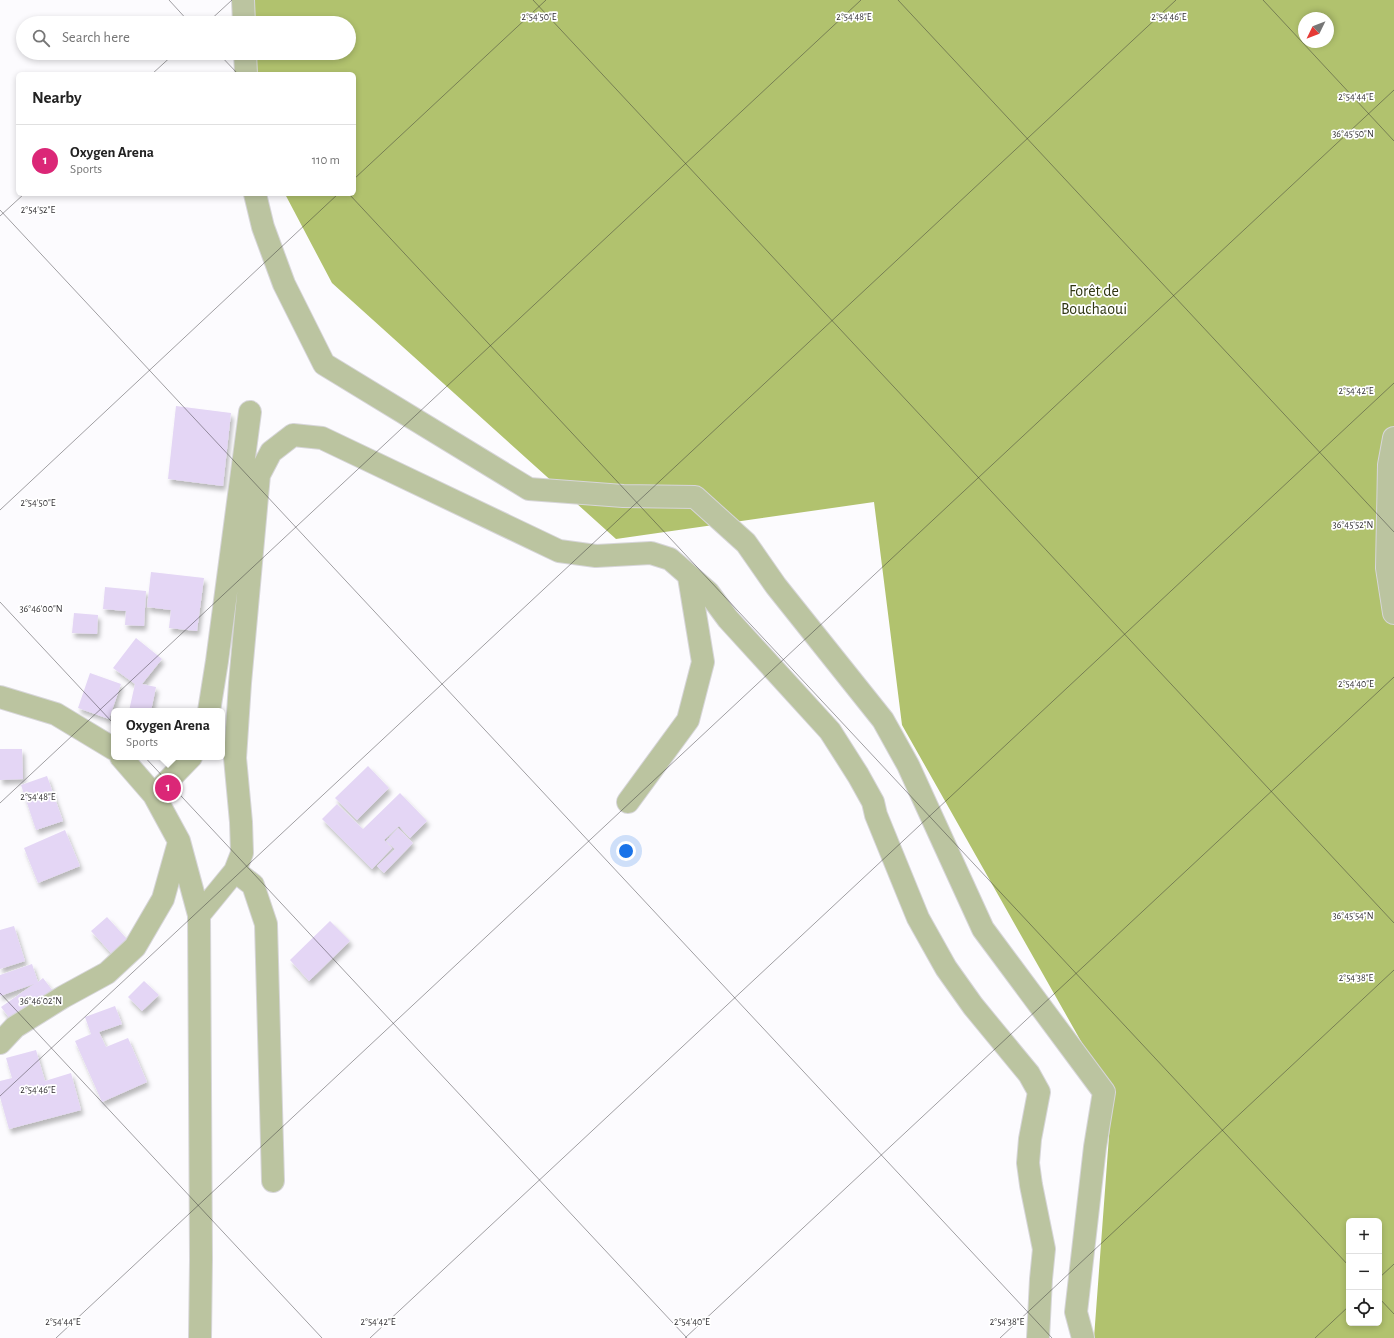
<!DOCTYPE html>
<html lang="en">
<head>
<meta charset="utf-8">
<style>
  :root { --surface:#fff; --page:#f6f6f6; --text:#222; --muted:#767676; --line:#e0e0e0; --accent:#db2777 }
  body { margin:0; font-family:"Alegreya Sans",sans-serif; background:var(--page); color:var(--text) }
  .controls { position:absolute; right:12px; bottom:12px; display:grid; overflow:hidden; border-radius:6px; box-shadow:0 2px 6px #0003 }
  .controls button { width:36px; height:36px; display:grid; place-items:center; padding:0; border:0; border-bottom:1px solid var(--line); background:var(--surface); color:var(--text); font:20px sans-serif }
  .compass { position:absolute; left:1298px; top:12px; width:36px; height:36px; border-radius:50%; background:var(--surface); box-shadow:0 2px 6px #0003; rotate:227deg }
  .you { position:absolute; left:626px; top:851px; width:14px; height:14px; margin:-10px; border:3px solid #fff; border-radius:50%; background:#1a73e8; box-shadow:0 0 0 6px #1a73e833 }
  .badge { display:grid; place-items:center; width:26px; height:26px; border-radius:50%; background:var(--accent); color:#fff; font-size:13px; font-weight:700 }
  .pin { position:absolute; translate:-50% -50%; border:2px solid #fff; box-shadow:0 1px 4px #0006 }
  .popup { position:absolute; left:111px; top:708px; width:114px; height:52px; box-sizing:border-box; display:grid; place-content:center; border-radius:6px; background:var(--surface); filter:drop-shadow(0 1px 3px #0005); font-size:13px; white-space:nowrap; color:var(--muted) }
  .popup b { font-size:15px; color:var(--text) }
  .popup::after { content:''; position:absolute; left:50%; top:100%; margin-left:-8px; border:8px solid transparent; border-top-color:var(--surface) }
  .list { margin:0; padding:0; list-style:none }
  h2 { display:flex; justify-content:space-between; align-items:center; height:52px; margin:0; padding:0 16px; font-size:17px }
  h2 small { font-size:13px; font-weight:400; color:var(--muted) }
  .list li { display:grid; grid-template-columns:26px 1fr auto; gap:12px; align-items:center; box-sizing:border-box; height:72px; padding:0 16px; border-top:1px solid var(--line) }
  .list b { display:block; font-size:15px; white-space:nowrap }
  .list p { margin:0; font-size:13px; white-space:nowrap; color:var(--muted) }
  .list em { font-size:13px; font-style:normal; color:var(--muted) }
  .icon { flex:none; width:22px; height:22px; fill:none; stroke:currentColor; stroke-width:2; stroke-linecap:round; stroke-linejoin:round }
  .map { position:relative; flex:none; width:1394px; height:1338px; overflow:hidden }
  .search { position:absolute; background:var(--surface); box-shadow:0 2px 6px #0003; left:16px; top:16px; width:340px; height:44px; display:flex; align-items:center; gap:10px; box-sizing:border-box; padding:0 14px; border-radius:22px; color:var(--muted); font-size:15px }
  .panel { position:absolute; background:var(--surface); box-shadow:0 2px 6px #0003; left:16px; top:72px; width:340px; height:124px; border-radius:6px }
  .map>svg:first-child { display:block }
</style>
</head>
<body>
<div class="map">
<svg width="1394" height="1338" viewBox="0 0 1394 1338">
  <defs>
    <filter id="shadow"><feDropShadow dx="2.5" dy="4.5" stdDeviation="2" flood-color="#0004"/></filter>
  </defs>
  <rect width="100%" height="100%" fill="#fcfbfe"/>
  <path fill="#b1c26e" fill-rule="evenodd" d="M247,0H1394V1338H1094L1112,1096L902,725L874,502L616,539L332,283L285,194H354V74H245V53H349V23H246ZM1304,18H1328V42H1304ZM1349,1221H1379V1323H1349Z"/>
  <path fill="#e4d6f5" filter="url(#shadow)" d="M176,406L231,413L223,486L168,479Z
    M151,572L204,578L197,631L169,628L171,610L147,607Z
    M105,587L146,591L144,626L125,625L126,611L103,609Z
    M74,613L98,615L97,634L72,633Z
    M136,638L162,659L142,684L156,687L151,711H129L135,684L113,668Z
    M90,673L121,684L109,719L78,708Z
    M0,749H22L23,779L0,780Z
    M368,766L389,788L357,820L335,798Z
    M47,776L63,821L36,830L21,785Z
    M400,793L427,821L410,838L399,826L384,840L392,848L372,869L322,819L337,804L363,829Z
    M398,828L413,843L384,873L377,866L395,849L386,841Z
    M65,830L80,866L38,883L24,848Z
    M107,917L127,939L111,953L91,931Z
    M330,921L350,941L309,981L290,960Z
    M14,926L25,961L0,969V930Z
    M32,964L38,982L43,978L56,995L14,1024L1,1007L34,984L0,996V975Z
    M144,981L159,995L142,1011L128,997Z
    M115,1006L122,1024L99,1032L106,1047L128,1038L147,1082L102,1102L75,1041L91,1034L85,1017Z
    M36,1050L45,1081L71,1073L81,1110L9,1129L0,1097V1081L12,1078L6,1058Z"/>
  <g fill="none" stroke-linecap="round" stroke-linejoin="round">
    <g stroke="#d7d6d9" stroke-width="24">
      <path id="minor" d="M243,0L244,23
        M245,53L246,74
        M255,194L263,227L284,284L324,364L529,489L623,496L695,497L746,543L776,586L883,720L908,765L983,929L1104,1092L1095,1147L1076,1312L1083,1338
        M1394,438L1389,465L1387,568L1394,613
        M0,697L56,714L114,749
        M209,711L217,661L250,412
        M121,757L154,795L179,841L199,915L201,1259L200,1338
        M154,795L191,757
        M628,802L688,720L703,662L689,577
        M235,871L253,885L266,924L273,1181
        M199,915L235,871L242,853L241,822L235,758L240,683L259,475L271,452L293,435L322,438L559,551L596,556L651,553L670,559L708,592L728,619L830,731L858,775L873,802L876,815L918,918L946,968L973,1006L1029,1074L1039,1092L1030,1139L1028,1163L1031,1185L1044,1249L1041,1279L1038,1338
        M0,1043L15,1027L63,997L107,973L135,947L163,899L179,842"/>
    </g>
    <use href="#minor" stroke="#bbc4a0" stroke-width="22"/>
  </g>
  <path fill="none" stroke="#312f32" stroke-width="1" stroke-opacity="0.45" d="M169,0L190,23M533,0L1394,923M898,0L1394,532M1263,0L1394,141M207,23L232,0M218,53L238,74M152,74L175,53M354,179L546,0M349,194L1349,1266M0,210L1052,1338M0,216L24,194M0,510L338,194M0,602L687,1338M0,803L861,0M0,993L322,1338M0,1096L1176,0M1379,1278L1394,1264M1379,1298L1394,1314M56,1338L1394,90M370,1338L1394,383M685,1338L1394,677M1000,1338L1394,970M1315,1338L1349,1306"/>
  <g text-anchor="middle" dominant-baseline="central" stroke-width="3.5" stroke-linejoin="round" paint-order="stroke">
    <g font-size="16" fill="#303612" stroke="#fff">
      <text x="1094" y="291">Forêt de<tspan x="1094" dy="18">Bouchaoui</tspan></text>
    </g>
  </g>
  <g font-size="10" text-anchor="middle" fill="#312f32" stroke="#fff" stroke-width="3.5" stroke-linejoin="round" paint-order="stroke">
    <text x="539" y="20">2°54'50"E</text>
    <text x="854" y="20">2°54'48"E</text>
    <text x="1169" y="20">2°54'46"E</text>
    <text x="1356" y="100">2°54'44"E</text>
    <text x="1353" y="137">36°45'50"N</text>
    <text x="38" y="213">2°54'52"E</text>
    <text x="1356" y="394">2°54'42"E</text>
    <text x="38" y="506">2°54'50"E</text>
    <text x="1353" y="528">36°45'52"N</text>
    <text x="41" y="612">36°46'00"N</text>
    <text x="1356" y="687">2°54'40"E</text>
    <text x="38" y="800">2°54'48"E</text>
    <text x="1353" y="919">36°45'54"N</text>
    <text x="1356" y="981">2°54'38"E</text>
    <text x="41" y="1004">36°46'02"N</text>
    <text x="38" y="1093">2°54'46"E</text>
    <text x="63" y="1325">2°54'44"E</text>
    <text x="378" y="1325">2°54'42"E</text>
    <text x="692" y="1325">2°54'40"E</text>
    <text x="1007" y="1325">2°54'38"E</text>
  </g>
</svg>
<div class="controls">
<button>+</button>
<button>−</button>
<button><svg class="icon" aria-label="locate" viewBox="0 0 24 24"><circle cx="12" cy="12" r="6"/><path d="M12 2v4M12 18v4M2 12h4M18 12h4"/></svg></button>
</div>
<svg class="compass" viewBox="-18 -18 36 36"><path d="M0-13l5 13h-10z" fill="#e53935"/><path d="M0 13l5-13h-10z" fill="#767676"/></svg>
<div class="you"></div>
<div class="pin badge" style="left:168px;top:788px">1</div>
<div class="popup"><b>Oxygen Arena</b>Sports</div>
<div class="search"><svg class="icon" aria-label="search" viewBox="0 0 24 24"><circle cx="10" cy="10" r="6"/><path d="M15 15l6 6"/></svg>Search here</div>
<section class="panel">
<h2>Nearby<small></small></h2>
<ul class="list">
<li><span class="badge">1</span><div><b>Oxygen Arena</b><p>Sports</p></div><em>110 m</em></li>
</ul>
</section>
</div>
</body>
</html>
